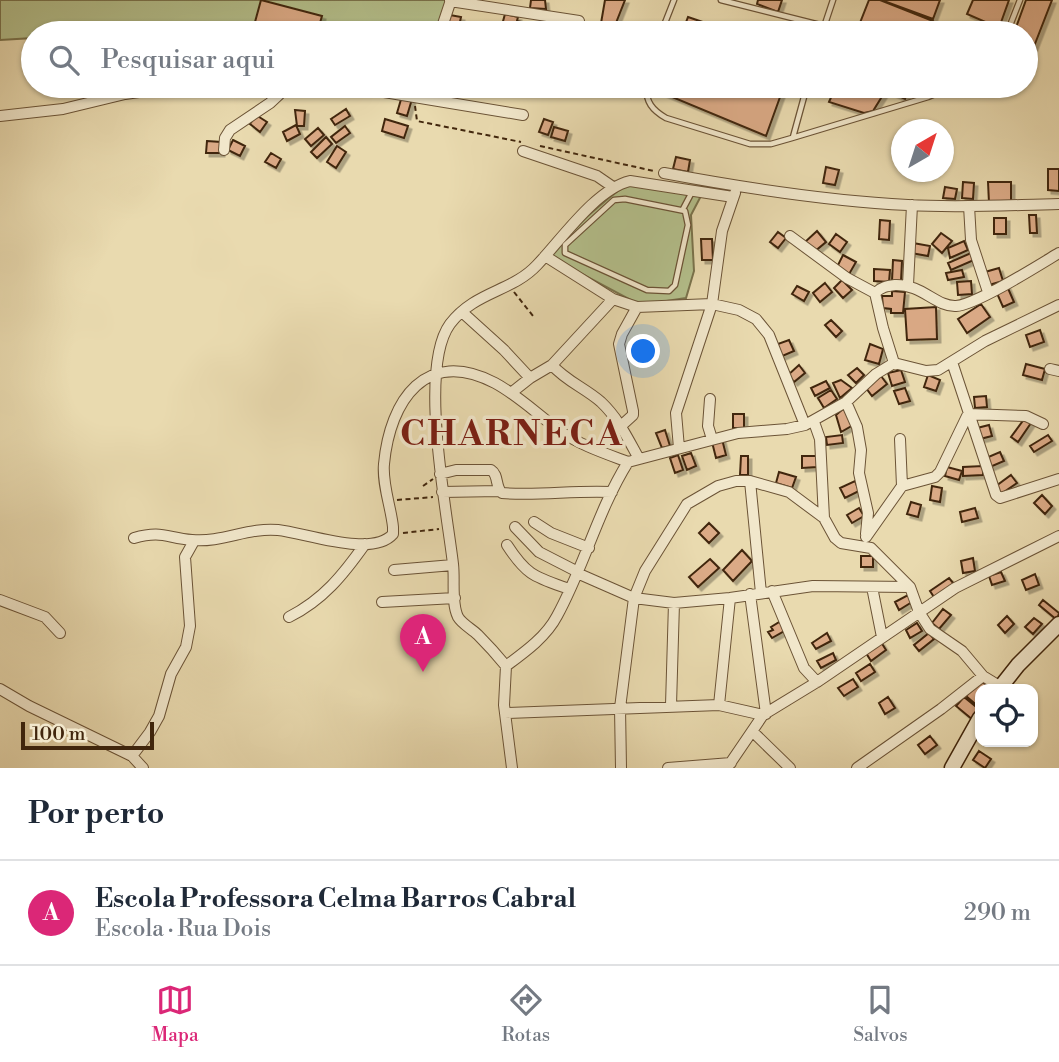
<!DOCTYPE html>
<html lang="pt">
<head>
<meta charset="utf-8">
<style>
  :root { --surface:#fff; --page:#f6f6f7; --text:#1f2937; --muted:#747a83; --line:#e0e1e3; --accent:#db2777 }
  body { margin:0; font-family:"Libre Bodoni",serif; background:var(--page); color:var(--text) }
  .controls { position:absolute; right:21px; bottom:21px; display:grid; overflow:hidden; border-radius:14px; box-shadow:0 2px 5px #0004 }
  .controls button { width:63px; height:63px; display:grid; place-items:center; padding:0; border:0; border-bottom:2px solid var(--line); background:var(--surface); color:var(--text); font:35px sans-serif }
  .compass { position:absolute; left:891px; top:119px; width:63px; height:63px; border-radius:50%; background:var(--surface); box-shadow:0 2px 5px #0004; rotate:39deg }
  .scale { position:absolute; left:21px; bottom:18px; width:133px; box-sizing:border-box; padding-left:7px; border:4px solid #41260d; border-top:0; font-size:19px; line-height:24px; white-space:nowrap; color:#41260d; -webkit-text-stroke:5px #f1e7cb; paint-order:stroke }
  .you { position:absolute; left:644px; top:352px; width:24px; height:24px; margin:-18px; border:5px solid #fff; border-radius:50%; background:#1a73e8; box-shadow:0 0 0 10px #1a73e833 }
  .badge { display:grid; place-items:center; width:46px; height:46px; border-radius:50%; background:var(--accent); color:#fff; font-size:23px; font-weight:700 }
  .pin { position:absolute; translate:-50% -58px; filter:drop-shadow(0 2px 4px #0008) }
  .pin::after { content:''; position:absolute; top:37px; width:24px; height:21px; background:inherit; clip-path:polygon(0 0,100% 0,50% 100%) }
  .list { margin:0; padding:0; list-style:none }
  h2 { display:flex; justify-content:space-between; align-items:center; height:91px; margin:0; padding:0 28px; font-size:30px }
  h2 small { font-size:23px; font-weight:400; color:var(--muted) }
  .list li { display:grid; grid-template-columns:46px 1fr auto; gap:21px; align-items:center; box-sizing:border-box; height:105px; padding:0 28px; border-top:2px solid var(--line) }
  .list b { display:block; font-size:26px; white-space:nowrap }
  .list p { margin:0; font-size:23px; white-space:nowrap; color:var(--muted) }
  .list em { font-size:23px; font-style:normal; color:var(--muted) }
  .icon { flex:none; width:38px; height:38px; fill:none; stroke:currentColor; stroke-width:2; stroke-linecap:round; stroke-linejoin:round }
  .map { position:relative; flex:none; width:1059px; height:768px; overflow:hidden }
  .search { position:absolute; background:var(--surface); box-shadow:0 2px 5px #0004; left:21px; right:21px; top:21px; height:77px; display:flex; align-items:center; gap:18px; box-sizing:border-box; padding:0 24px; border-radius:38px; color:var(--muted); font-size:26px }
  .sheet { height:196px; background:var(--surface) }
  nav { display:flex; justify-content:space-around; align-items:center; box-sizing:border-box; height:98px; border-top:2px solid var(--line); background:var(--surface); font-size:19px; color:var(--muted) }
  nav a { display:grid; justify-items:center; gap:4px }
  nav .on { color:var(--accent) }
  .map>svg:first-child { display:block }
</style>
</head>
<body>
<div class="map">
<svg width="1059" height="768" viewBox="0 0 1059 768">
  <defs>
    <filter id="shadow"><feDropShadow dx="3.5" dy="3.5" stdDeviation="0" flood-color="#0004"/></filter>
  </defs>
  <rect width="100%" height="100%" fill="#e9daaf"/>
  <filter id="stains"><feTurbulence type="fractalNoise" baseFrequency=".00286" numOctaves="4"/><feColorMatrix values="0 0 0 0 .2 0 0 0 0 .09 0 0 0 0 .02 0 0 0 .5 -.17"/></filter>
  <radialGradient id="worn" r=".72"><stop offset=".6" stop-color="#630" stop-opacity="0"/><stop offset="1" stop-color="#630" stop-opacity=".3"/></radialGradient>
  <path fill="#b4c08c" stroke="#7a734c" stroke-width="2" d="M0,0H449L437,33H182L169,30L112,33H33V38L0,40Z
    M630,182L702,194L691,215L694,271L686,298L640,305L548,256C573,228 599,204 630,182Z"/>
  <path fill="#dbaa86" stroke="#41260d" stroke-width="2" filter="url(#shadow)" d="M261,0L322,16L317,33H252Z
    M531,0H545L546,9L530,8Z
    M605,0H625L612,33L600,29Z
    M758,0H782L778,12L757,4Z
    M869,0H880L933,21L928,33H856Z
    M881,0H940L933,19Z
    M973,0H1009L999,28L967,14Z
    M1026,0H1052L1031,54L1026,52V33H1014Z
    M505,14L518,17L515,28L502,25Z
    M450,15L461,17L458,31L447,29Z
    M688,17L735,33H682Z
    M517,21L530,24L528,33H514Z
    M948,23L977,33H944Z
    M662,86H784L766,136L660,92Z
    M836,86H910L905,99L886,90L873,111L864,113L829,102Z
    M402,96L412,99L407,116L397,113Z
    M346,109L350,116L335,125L331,119Z
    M295,110L305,111L304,126H297Z
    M256,115L267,122L260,132L250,124Z
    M385,119L408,126L404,138L382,131Z
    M544,119L553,122L548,135L539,132Z
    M296,125L300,134L287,141L283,132Z
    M345,126L350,133L336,143L331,137Z
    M554,127L568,131L565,141L551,137Z
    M318,128L324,135L311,146L305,139Z
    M326,137L332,144L317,158L311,152Z
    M233,140L245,146L240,156L228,150Z
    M207,141L221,142V153H206Z
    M337,146L346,152L336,168L327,162Z
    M271,153L281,159L276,168L265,162Z
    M676,157L690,160L688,172L673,169Z
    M826,167L839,170L835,185L823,183Z
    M1048,169H1059V191L1048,190Z
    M963,182L974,183L973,199L962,198Z
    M988,182H1011V203H989Z
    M945,187L957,189L955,199L943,198Z
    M1029,215H1036L1037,233H1030Z
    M994,218H1006V234H994Z
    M880,220L890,221L889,240L879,239Z
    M817,231L826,242L814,252L805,242Z
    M778,232L786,238L778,248L770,242Z
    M941,233L952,241L942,253L932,244Z
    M836,234L847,242L840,252L829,244Z
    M701,239H712L713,260H702Z
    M964,241L968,250L950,258L948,248Z
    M913,243L930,246L928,256L911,253Z
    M971,253L974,260L951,270L948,263Z
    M843,255L856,262L848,276L836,269Z
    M893,260L902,261L901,281H892Z
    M999,268L1003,281L989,285L985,272Z
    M874,269L890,270L889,282L874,281Z
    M962,270L964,277L948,280L946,273Z
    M842,280L852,290L843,298L834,288Z
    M971,281L972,294L958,295L957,282Z
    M825,283L832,292L820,302L813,293Z
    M797,286L809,292L804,301L792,294Z
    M1007,286L1014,302L1003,307L996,291Z
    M892,291L905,292L903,313H891V309L883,308L882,296H892Z
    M981,304L990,317L967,333L958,319Z
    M936,307L937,339L907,340L905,309Z
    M831,320L842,331L836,337L825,325Z
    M1040,330L1044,342L1030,347L1026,335Z
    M789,340L794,351L780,357L775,345Z
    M870,344L883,349L879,364L865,360Z
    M1026,364L1045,369L1042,380L1023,375Z
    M799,365L805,373L794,382L788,375Z
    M857,368L864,375L856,383L848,375Z
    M901,370L905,382L892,386L888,373Z
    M928,375L940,380L936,391L924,387Z
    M881,376L887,384L872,396L866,388Z
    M841,380L852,388L840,398L833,383Z
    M826,381L830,388L815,396L811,388Z
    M905,388L910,401L899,404L894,391Z
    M831,390L837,399L824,408L818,398Z
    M986,396L987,407L975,408L974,397Z
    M844,408L855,424L841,432L836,415Z
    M733,414H744V428H733Z
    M1025,418L1031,423L1018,442L1011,437Z
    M989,425L992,436L980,439L977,428Z
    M665,430L670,446L662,448L656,433Z
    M842,435L843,443L827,445L826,437Z
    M1048,435L1052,441L1034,452L1030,446Z
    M722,439L726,455L716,458L712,442Z
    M1000,452L1004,461L990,467L986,458Z
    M691,453L696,466L687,470L682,456Z
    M678,455L683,470L675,473L670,458Z
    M741,456H748V475H740Z
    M802,456H817V467L802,468Z
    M983,466V475L963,476V467Z
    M947,467L962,471L959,480L945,476Z
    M779,472L796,477L792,488L776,483Z
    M1011,475L1017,483L1001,494L996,486Z
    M855,481L859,491L845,498L840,488Z
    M932,486L942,488L940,502L930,500Z
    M1042,495L1052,506L1045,514L1034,503Z
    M911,502L921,505L918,517L907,514Z
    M859,508L864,516L852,523L847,515Z
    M975,508L978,518L962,522L960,512Z
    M709,523L719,533L709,543L699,533Z
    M742,550L752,561L733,581L723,570Z
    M861,556H873V567H861Z
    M973,558L975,571L963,573L961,561Z
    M710,559L719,568L698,587L689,577Z
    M1001,572L1005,581L992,585L989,576Z
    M1035,574L1039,585L1026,590L1022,580Z
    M949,578L954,584L934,597L930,591Z
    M908,595L912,602L899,610L895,602Z
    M1043,600L1059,613L1057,620L1039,605Z
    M943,609L951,615L939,629L932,623Z
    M1007,616L1014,624L1005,633L998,625Z
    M1034,618L1042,624L1033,634L1025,627Z
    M781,621L786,630L772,638L768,632L773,630L771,627Z
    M917,623L922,631L910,638L906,630Z
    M827,633L831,641L816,649L812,643Z
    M929,633L934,639L919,651L914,645Z
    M881,642L886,650L871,661L866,653Z
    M833,653L836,660L821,668L817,661Z
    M870,664L875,672L861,681L856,673Z
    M853,679L858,687L844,696L838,688Z
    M981,681L992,689H980V708L966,696Z
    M888,697L895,708L885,714L879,703Z
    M964,697L980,710L973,720L956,706Z
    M930,736L937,745L925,754L918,745Z
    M979,751L991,759L985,768L973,760Z"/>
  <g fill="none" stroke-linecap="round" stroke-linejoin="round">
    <g stroke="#6b5336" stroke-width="7">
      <path id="lane" d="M721,0L824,26
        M661,33L674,0
        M822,33L833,0
        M1007,33L1020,0
        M646,86C646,102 652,110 666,118L750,144H771L792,138L928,97L954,86
        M793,137L807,86
        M625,199L685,211L688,225L675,285L669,291L647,290L565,253V245L614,200Z
        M683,209L692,192"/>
    </g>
    <g stroke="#6b5336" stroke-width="12">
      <path id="street" d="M450,1L579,21
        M440,33L451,0
        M0,116L63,109L125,94L146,91H218L317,87L366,89L523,115
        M224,150L225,138L230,130L270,103L286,88
        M523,151L597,176L613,187
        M664,173C744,188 826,201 908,205C958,208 1009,205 1059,204
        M969,206L971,240L988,292
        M790,236L847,278L875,293
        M545,256L613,299L637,307L712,304L739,310L756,319L769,335L805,425
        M908,285L912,205
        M462,312L504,350L530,378
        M952,362L996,495L1000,498L1059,479
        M894,363L883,328L875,293C881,287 887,286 895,285C922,284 936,307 956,306C976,305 1039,265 1059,253
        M552,365C566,381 585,388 601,402C618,418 627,437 638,457
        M1050,369L1059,371
        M511,393L530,378L552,365L613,299
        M710,399L708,426L712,439
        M846,402L857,427L861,450L859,473L868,513L866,534
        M814,422L820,439L824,518L835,538L841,543L871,548L910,587L919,612L930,629L962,651L983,676L1001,687
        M622,425L633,415V411L619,344L622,334L637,307
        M900,439L902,486
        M679,448L676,413L712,304L722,231L735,193
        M440,474L456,470H491C499,475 495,487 502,493C539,496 574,490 612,492
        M750,481L761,593
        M442,492L499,491
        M534,522L551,533L589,548
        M515,527L539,552L578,572
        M866,537L902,486L935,477L940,472L968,414L1026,416L1043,424
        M134,538C162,530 167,538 192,540C222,543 249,527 278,530C306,533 372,558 393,534V527C391,507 382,484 384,464C390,400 426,347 495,383C519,396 538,415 560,431C580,445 604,453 628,462
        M507,545C527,576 535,577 569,589
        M394,570L453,565
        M577,573L634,598L674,603L730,598L813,586L910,587
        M872,587L882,637
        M772,591L804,668L817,682
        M750,594L766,714
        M0,600L45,617L60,633
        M382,602L455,598
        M289,617C323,600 343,575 365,544
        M506,666C497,655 488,645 478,635C472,629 462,624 458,617C451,603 455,580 453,564C447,511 418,368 450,324C475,291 512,292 537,265C561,240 596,189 630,181L733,197
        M0,689L29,706L132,756L143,768
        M671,705L674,603
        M719,705L730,598
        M505,713L719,705L763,715
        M753,732L790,768
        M132,756L150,732L159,716L171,674L186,647L190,626L185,557L194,541
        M512,768L504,705L506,666C525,652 546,637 557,616C584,567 598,510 628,462L738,433L787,429L805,425L846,402L876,374L894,363L926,371L938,370L985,341L1059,305
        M621,768L620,708L634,598L645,571L687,504L718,486L736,481H750L789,492L824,518
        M668,768L731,763
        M727,768L763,715L817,682L955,588L1059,536
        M857,768L941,709L983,676"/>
    </g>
    <g stroke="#41260d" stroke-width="17">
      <path id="secondary" d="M999,689L1018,665L1059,624
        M952,768L980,718"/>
    </g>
    <path stroke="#41260d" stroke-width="2" stroke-dasharray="5 3.5" stroke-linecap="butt" d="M415,106L417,121L521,142
      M540,146L654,171
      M514,292L533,316
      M423,486L433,479
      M397,500L433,497
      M403,533L439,529"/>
    <use href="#lane" stroke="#f1e7cb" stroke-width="4.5"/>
    <use href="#street" stroke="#f1e7cb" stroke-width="10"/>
    <use href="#secondary" stroke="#f1e7cb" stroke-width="14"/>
  </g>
  <g text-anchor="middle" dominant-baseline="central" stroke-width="7" stroke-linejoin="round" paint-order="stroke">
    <g font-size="35" font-weight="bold" letter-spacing="2" fill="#7a1f14" stroke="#f1e7cb">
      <text x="512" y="434">CHARNECA</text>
    </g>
  </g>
  <rect width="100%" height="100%" filter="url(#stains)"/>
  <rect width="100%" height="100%" fill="url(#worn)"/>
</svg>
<div class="controls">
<button><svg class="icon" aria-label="locate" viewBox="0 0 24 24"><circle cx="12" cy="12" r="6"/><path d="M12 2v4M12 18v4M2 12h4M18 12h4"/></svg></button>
</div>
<svg class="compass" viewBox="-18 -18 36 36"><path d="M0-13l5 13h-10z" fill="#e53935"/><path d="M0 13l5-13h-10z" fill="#747a83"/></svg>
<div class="scale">100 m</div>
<div class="you"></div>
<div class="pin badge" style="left:423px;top:672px">A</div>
<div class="search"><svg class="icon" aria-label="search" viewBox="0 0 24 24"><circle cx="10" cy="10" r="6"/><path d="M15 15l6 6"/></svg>Pesquisar aqui</div>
</div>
<section class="sheet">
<h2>Por perto<small></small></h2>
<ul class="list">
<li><span class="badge">A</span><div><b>Escola Professora Celma Barros Cabral</b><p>Escola · Rua Dois</p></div><em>290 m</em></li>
</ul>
</section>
<nav>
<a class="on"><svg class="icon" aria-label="map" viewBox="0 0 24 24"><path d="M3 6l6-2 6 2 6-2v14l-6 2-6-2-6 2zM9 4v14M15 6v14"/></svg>Mapa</a>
<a><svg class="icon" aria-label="directions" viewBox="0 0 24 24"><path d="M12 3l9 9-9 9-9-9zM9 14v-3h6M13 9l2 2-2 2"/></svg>Rotas</a>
<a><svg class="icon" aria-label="saved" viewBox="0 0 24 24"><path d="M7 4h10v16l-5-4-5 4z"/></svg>Salvos</a>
</nav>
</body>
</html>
